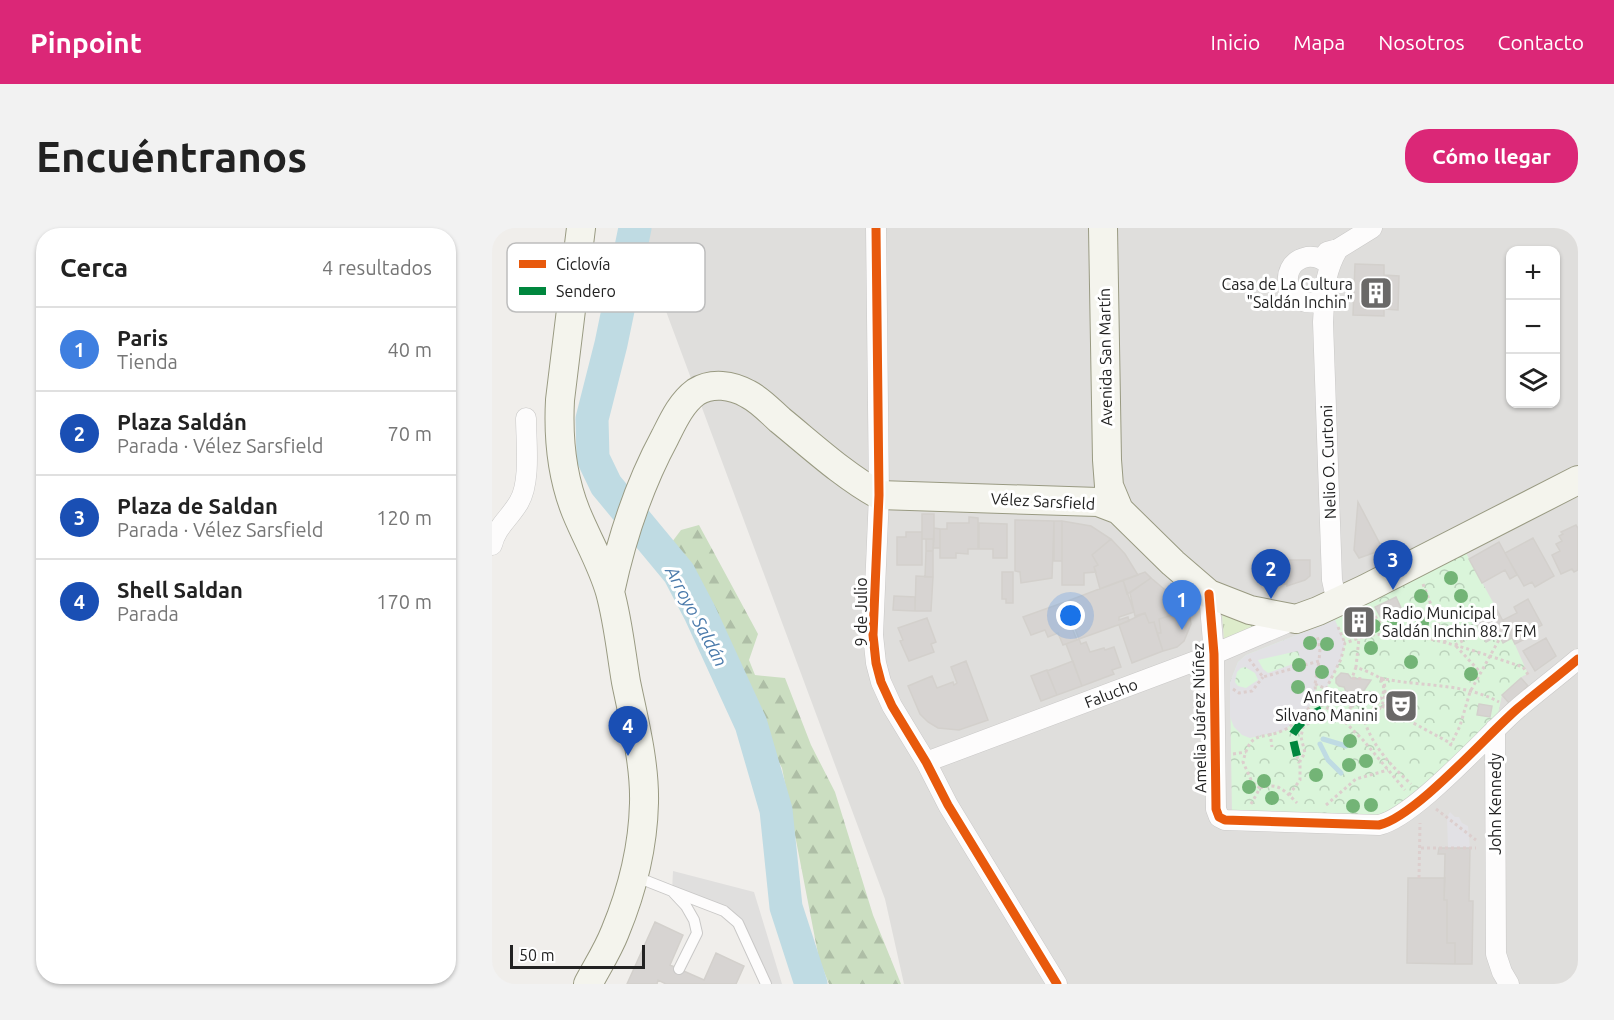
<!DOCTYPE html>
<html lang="es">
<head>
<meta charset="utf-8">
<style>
  :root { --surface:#fff; --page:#f2f2f2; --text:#222; --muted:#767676; --line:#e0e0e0; --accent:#db2777 }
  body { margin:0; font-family:Ubuntu,sans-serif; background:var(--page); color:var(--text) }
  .controls { position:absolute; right:18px; top:18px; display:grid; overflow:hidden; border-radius:12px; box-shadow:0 2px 4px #0004 }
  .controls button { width:54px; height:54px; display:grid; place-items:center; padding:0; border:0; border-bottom:2px solid var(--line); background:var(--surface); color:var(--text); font:30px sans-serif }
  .scale { position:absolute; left:18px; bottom:15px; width:135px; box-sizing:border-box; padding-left:6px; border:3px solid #222; border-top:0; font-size:16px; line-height:21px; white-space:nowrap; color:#222; -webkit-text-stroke:4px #fff; paint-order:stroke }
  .you { position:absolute; left:579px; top:388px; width:21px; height:21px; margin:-15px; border:4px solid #fff; border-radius:50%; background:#1a73e8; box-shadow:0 0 0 9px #1a73e833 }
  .badge { display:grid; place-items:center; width:39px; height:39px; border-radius:50%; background:var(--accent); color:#fff; font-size:20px; font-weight:700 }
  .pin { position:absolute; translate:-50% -50px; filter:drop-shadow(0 2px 3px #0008) }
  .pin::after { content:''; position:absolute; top:32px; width:21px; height:18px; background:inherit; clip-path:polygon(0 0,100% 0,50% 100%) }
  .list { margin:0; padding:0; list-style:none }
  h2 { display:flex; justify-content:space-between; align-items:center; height:78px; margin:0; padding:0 24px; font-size:26px }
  h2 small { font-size:20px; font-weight:400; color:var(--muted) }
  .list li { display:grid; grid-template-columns:39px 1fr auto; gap:18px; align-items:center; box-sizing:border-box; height:84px; padding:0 24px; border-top:2px solid var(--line) }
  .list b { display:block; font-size:22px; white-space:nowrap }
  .list p { margin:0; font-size:20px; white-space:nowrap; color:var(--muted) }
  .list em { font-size:20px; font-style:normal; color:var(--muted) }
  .icon { flex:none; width:33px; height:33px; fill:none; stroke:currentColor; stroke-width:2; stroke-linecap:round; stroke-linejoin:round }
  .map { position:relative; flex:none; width:1086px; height:756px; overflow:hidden; border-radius:24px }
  header { display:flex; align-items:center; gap:36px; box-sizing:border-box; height:84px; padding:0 30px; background:var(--accent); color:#fff }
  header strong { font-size:28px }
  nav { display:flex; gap:33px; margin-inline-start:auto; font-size:21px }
  .intro { display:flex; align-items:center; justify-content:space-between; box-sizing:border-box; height:144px; padding:0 36px }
  h1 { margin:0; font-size:42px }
  .button { padding:15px 27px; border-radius:24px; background:var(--accent); color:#fff; font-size:21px; font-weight:700 }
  main { display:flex; gap:36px; padding:0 36px }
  aside { flex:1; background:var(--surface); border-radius:24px; box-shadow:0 2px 4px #0004 }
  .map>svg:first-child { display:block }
</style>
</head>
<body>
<header>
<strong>Pinpoint</strong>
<nav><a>Inicio</a><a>Mapa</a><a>Nosotros</a><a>Contacto</a></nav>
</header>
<div class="intro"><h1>Encuéntranos</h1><a class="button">Cómo llegar</a></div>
<main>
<aside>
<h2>Cerca<small>4 resultados</small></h2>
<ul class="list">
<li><span class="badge" style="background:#3f7fe0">1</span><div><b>Paris</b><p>Tienda</p></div><em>40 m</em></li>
<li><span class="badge" style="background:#1a4fb4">2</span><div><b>Plaza Saldán</b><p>Parada · Vélez Sarsfield</p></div><em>70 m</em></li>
<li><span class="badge" style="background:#1a4fb4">3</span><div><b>Plaza de Saldan</b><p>Parada · Vélez Sarsfield</p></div><em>120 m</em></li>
<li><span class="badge" style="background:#1a4fb4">4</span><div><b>Shell Saldan</b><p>Parada</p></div><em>170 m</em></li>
</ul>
</aside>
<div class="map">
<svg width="1086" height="756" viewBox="0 0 1086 756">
  <defs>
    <pattern id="grass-tufts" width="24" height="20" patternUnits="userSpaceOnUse" patternTransform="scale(1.5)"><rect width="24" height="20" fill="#ddeccb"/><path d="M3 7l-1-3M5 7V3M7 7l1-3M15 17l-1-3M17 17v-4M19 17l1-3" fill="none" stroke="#bdcaae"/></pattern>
    <pattern id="forest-firs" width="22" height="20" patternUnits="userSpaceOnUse" patternTransform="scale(1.5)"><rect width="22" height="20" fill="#cbdec1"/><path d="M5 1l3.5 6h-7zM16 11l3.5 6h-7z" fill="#aebea6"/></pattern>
    <pattern id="park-crowns" width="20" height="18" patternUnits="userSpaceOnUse" patternTransform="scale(1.5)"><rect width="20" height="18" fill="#daf5da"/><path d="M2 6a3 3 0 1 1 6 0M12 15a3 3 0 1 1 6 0" fill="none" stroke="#bbd2bb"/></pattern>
  </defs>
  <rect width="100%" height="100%" fill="#f0eeeb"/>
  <path fill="#dfdedc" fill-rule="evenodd" d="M143,0H1086V756H412L393,671ZM1018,22H1064V176H1018Z"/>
  <path fill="url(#grass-tufts)" d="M730,387L766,395L767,401L732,411Z"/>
  <path fill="url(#forest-firs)" d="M207,297L266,406L257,432L263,447L293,450L319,517L343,564L381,687L409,756H337L327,731L290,540L174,322L189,302Z"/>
  <path fill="url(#park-crowns)" d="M974,325L1003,378L981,390L994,414L1007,407L1011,415L1020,410L1036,446L1031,448L1010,467L1006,486L900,588L740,587L738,454L746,434L754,427L843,392Z"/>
  <path fill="#e0dfde" d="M181,643L262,664L290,756H274L246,695L180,663Z"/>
  <path fill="#e2e1e5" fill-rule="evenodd" d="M843,392L853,415L849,431L834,461L823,456L824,473L793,502L758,510L750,507L742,499L738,489V454L746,434L754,427ZM806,423L809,433L776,445L771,441L766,432ZM753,439L763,445L766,452L754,460L746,458L743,454L745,444L749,440Z
    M958,584L963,589H967L970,595L976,598L978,620H956L955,589Z"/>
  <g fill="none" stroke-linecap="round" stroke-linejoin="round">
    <path stroke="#bfdbe3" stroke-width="5" d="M831,511L854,518
      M828,516L836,532L849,545"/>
    <path stroke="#bfdbe3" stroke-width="33" d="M143,0L119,116L100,191L101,230L114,257L187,345L208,385L259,496L284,582L294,679L319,756"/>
  </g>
  <path fill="#d7d4d2" stroke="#d3d0cc" stroke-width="1.5" d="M863,36L892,37V47L907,48L906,82L892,81V88L861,87Z
    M866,274L888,316L887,323L867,330L862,322Z
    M430,286H442V311H430Z
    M477,289L486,290V321H476V326L464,325V330H448V301H455V295H477Z
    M523,292L562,293L560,350L529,355L528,344L523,343Z
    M562,293H570V333H562Z
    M570,293L599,298L619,311L600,327L606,337L602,339L604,344L592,345V357H570Z
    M487,295L515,296V330H501V321H487Z
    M1084,297L1086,300V342L1082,344L1080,341L1069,346L1060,327L1068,323L1064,316L1070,313L1067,308L1071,306L1069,304Z
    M442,300L448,301V320H441Z
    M414,304H430V337H405V309H414Z
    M1041,310L1062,348L1043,359L1040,354L1032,358L1013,325Z
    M434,311H442L441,323H434Z
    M619,311L633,326L646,347L608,361L602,339L606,337L600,327Z
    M1007,314L1025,347L1018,351L1013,342L990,355L977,331Z
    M434,323H441V349H433Z
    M771,331L795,332V356H770Z
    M795,332H818V348L813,352L795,358Z
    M510,344H521V375H514V371H510Z
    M653,344L659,350L635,366L631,352Z
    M424,348L441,349L439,383H423Z
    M659,350L697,382L667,391L669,405H665L662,394L657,395L653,385L643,388L638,365Z
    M631,352L642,384L627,389V392L636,389L637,393L587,411L573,374Z
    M402,368L423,369V383L401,382Z
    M904,369L909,380L889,390L883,379Z
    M1036,371L1050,397L1036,405L1034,402L1029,401L1030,403L1019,408L1011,392L1025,385L1022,379Z
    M573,374L581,394L578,395L585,412L571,417L566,405L556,409L553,402L539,407L531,389Z
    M1003,378L1020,410L1011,415L1007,407L994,414L981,389Z
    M697,382L699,396L692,413L685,419L671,423L665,405H669L667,391Z
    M874,384L880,395L859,405L854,394Z
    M653,385L657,395L662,394L671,423L640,435L627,397Z
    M435,390L444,414L439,416L442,424L417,433L408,413L411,412L406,400Z
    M1027,405L1031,412L1023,416L1019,408Z
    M1054,410L1064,428L1043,443L1031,423Z
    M587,411L589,416L594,414L598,424L612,420L613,422L622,419L629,439L620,442L622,446L590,458L574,416Z
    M474,433L496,492L467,502L446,500L436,494L428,486L416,458L440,448L445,460L461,454L462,457L465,455L459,439Z
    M581,433L590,458L565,467L555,443Z
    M555,442L565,467L549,473L539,448Z
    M849,445L856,446L859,450L879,452L861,479L852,459L847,458L844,455V450Z
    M1029,450L1036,458L1017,475L1010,467Z
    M987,476L1000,478L998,489L985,487Z
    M947,620H978L977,673H981L980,736H963V715H955V672H952L953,626H946Z
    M916,650H953L952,672H955V715H963V736L915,735Z
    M163,694L191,707L178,737L212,752L224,725L252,738L244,756H174L166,752L165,756H135Z"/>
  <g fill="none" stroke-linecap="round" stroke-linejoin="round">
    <g stroke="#c9c8c7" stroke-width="12">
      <path id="service" d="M142,648L180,663L194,678L202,692L205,705L187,741
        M180,663L232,683L246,695L274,756"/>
    </g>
    <g stroke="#c9c8c7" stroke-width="21">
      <path id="minor" d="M384,0L387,267L381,407L384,435L389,454L400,478L434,534L456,577L565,756
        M835,24L846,21L880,0
        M832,71C796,88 781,36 815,29C824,28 831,31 837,37
        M0,317C4,299 18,290 27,274C39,254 34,213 34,190
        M717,366L722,426L724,581L727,589L733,592L887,597C923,589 994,508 1025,481C1045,464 1066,448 1086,431
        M845,375L840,352L831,94C833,65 831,47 846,21
        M1003,501L1004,726L1010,744L1017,756
        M434,534L722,426L804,391"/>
    </g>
    <g stroke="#999a82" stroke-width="30">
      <path id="secondary" d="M89,0L68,172C66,210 70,249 84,284C95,311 110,336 118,364C126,393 129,424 134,454C142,493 153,535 152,575C151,619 140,663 123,704C116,722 105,739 96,756
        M611,0L615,232L617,258L627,282
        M118,364C130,308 146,259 173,209C181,193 189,175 204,164C220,154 240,157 256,166C268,172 278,183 288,192C320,218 351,247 387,267L606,274L627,282L681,335L717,366L758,382L804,391L826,383L873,361L1086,252"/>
    </g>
    <path stroke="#dccecd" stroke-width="3" stroke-dasharray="3 3" stroke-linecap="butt" d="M931,356L954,416
      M880,383L886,393L909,407
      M846,399L853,415
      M963,417L988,403
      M964,418L988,444
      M757,431L771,449L827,433L828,421L825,407
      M864,439L860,450L871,451
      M888,450C927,459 970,454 1007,474
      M823,456L834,461L849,431L853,415C862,412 871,408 880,407C930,402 984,424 1031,439L1037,448
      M741,461L747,465L760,463L771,449
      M834,461L850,469L864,487L871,488C883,481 901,463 886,449C880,445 871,442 864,439L867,410
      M824,473L845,486L871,512L913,562
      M853,473L861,479
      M890,478L960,516
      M871,488C878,515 898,537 919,556
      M871,489C892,487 896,467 891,450
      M778,505L780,519
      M958,518L968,498L978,464L1008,410
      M741,526L754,524
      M805,528L807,535
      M768,560L760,554L751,534C759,500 769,513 792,502C803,497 815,481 824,473L823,456L827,433
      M797,567L808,552V533L813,525L809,509L811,499C820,492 827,491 838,494L845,486
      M759,576L768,560C786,554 792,562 805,575
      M834,577L864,551L896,542
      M944,581L984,612
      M929,620H984
      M927,650L928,595"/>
    <use href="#service" stroke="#fdfcfc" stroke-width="10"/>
    <use href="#minor" stroke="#fdfcfc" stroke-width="20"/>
    <use href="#secondary" stroke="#f4f4ed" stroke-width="28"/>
    <path stroke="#00873e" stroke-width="8" stroke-dasharray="15 8" stroke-linecap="butt" d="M805,528L800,507C808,494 820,484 835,480"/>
    <g stroke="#fff" stroke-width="13">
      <path id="cycleway" d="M384,0L387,267L381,407L384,435L389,454L400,478L434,534L456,577L565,756
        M717,366L722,426L724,581L727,589L733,592L887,597C923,589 994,508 1025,481C1045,464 1066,448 1086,431"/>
    </g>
    <use href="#cycleway" stroke="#e8590c" stroke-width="9"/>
  </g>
  <g fill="#73b476">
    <circle cx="959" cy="350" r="7"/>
    <circle cx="929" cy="368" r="7"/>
    <circle cx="969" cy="368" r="7"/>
    <circle cx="902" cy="391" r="7"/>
    <circle cx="930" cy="395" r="7"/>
    <circle cx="882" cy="398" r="7"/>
    <circle cx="818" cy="415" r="7"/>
    <circle cx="835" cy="416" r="7"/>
    <circle cx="879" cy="420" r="7"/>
    <circle cx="919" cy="434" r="7"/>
    <circle cx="807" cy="437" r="7"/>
    <circle cx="830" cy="444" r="7"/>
    <circle cx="979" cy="446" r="7"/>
    <circle cx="806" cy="459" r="7"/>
    <circle cx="826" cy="471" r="7"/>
    <circle cx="858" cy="513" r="7"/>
    <circle cx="874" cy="533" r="7"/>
    <circle cx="857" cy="537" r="7"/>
    <circle cx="824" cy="547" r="7"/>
    <circle cx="772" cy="553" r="7"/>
    <circle cx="757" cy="559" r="7"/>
    <circle cx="780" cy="570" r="7"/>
    <circle cx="879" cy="577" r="7"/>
    <circle cx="861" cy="578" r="7"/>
  </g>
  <defs>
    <g id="building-square" transform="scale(1.725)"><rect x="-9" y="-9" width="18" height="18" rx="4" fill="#6a6968" stroke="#fff"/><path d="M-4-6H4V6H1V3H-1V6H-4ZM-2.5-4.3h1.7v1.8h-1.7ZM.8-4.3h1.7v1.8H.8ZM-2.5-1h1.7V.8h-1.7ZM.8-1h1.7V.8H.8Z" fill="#fff"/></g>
    <g id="theatre-square" transform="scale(1.725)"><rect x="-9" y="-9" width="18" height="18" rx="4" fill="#6a6968" stroke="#fff"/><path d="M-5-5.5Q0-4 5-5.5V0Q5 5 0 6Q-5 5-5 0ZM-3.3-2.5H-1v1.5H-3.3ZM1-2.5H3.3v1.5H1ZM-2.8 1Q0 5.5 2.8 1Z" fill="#fff"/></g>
  </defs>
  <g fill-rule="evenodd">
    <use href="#building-square" x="884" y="65"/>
    <use href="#building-square" x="867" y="394"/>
    <use href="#theatre-square" x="909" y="478"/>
  </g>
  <g text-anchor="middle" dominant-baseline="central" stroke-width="6" stroke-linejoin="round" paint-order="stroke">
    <g font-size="16" fill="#222" stroke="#fff" text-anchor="end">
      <text x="861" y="56">Casa de La Cultura<tspan x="861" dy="18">"Saldán Inchin"</tspan></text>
      <text x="890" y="385" text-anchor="start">Radio Municipal<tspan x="890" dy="18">Saldán Inchin 88.7 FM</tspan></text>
      <text x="886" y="469">Anfiteatro<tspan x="886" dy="18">Silvano Manini</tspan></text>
    </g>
    <g font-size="16" fill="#222" stroke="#fff">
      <text transform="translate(613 129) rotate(-91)">Avenida San Martín</text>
      <text transform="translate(836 234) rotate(-92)">Nelio O. Curtoni</text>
      <text transform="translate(551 273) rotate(3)">Vélez Sarsfield</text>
      <text transform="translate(369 384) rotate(-90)">9 de Julio</text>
      <text transform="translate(619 465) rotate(-21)">Falucho</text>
      <text transform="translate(707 490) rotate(-91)">Amelia Juárez Núñez</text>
      <text transform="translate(1003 576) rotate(-90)">John Kennedy</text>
    </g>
    <g font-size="18" font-style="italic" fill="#4a7aab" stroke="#fff">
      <text transform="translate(205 388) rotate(62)">Arroyo Saldán</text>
    </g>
  </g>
  <rect x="15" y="15" width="198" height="69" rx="9" fill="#fff" stroke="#bdbdbd" stroke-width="1.5"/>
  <rect x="27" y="32" width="27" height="8" fill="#e8590c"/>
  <rect x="27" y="59" width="27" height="8" fill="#00873e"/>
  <g font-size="16" fill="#222">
    <text x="64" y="42">Ciclovía</text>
    <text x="64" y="69">Sendero</text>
  </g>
</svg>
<div class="controls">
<button>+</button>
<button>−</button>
<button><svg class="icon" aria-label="layers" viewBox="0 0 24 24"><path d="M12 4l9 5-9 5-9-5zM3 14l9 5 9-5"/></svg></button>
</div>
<div class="scale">50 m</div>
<div class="you"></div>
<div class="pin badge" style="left:690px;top:402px;background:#3f7fe0">1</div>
<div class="pin badge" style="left:779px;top:371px;background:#1a4fb4">2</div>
<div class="pin badge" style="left:901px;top:362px;background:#1a4fb4">3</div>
<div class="pin badge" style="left:136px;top:528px;background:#1a4fb4">4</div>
</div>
</main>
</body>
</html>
